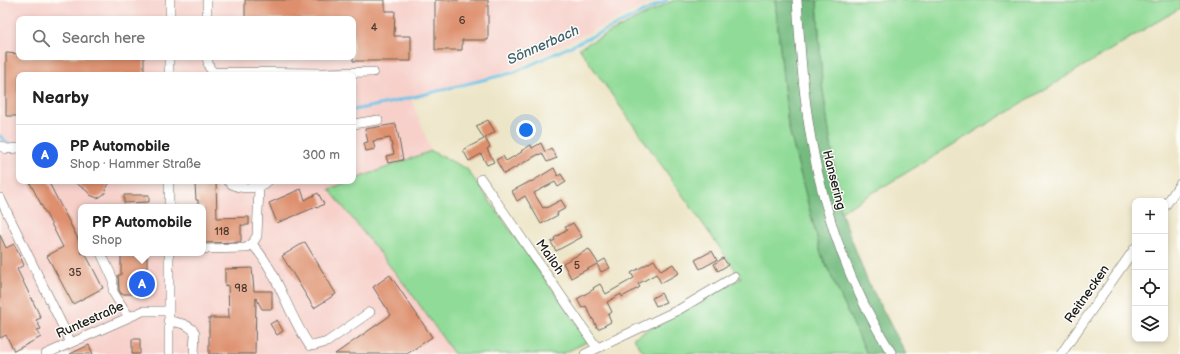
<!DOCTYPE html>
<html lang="en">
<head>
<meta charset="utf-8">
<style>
  :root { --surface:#fff; --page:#f2f2f2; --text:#222; --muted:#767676; --line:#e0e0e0; --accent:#2563eb }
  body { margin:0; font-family:"Balsamiq Sans",sans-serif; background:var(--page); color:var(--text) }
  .controls { position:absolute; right:12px; bottom:12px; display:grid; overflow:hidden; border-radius:8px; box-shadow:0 2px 6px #0003 }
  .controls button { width:36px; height:36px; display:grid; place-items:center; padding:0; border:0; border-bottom:1px solid var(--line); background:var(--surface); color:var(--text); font:20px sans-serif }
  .you { position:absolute; left:526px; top:130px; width:14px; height:14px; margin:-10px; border:3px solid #fff; border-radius:50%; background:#1a73e8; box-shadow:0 0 0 6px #1a73e833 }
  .badge { display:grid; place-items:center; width:26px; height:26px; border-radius:50%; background:var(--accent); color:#fff; font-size:13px; font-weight:700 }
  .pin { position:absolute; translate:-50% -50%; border:2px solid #fff; box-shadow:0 1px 4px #0006 }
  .popup { position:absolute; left:78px; top:204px; width:128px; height:52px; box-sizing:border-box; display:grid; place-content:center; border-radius:8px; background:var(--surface); filter:drop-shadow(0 1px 3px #0005); font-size:13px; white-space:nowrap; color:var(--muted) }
  .popup b { font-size:15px; color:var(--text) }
  .popup::after { content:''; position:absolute; left:50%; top:100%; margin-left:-8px; border:8px solid transparent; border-top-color:var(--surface) }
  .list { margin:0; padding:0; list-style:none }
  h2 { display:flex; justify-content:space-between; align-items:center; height:52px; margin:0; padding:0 16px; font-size:17px }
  h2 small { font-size:13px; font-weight:400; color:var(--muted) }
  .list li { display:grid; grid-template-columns:26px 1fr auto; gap:12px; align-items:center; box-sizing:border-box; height:60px; padding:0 16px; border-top:1px solid var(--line) }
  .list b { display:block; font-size:15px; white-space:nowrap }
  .list p { margin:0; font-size:13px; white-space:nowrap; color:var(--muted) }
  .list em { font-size:13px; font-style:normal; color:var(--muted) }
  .icon { flex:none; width:22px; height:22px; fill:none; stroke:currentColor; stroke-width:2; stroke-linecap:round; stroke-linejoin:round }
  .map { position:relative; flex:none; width:1180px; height:354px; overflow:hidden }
  .search { position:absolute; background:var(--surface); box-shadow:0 2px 6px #0003; left:16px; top:16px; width:340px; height:44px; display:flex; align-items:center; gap:10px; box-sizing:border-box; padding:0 14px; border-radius:8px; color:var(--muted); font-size:15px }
  .panel { position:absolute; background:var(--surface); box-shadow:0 2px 6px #0003; left:16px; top:72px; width:340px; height:112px; border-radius:8px }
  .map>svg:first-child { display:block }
</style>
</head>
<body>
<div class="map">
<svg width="1180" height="354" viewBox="0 0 1180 354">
  <rect width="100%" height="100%" fill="#fdfcf7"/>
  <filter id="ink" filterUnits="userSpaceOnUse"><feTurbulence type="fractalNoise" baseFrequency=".025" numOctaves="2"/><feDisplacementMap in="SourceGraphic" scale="8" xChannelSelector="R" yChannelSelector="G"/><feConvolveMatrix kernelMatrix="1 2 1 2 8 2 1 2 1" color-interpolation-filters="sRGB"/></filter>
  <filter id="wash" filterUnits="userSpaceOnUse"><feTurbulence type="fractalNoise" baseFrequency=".012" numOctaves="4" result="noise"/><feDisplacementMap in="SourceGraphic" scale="16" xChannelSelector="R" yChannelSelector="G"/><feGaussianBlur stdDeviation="0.9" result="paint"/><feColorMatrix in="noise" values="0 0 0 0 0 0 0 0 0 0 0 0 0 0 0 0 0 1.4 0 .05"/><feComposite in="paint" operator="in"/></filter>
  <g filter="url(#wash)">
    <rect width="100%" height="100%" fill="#ede5c7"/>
    <path fill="#f7d0ca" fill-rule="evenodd" d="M0,0H657L510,70L412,100L431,151L353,180V75H19V181H350L329,189L412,294L454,354H0ZM19,19H353V57H19ZM81,207H203V253H81Z"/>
    <path fill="#90db97" stroke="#567c5a" d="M674,0H775L788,125L821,254L867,354H645L633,338L741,278L579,48Z
      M817,0H1180V8L841,212L822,84Z
      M431,151L467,169L589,341L562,354H454L412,294L329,189L350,181H353V180Z"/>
    <path fill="#74bb80" stroke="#486c4e" d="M775,0H817L822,84L841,212L867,280L906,354H867L821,254L788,125Z"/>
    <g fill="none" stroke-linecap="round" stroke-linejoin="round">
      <path stroke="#6bc3e9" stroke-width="3" d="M353,110L389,103L515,72L623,22L667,0
        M0,136L12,147"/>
    </g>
    <g id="blocks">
      <path fill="#de906e" d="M245,0H385V11H395L394,36H411V61H353V19H245Z
        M435,0H488V40H462V50H435Z
        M6,53L19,54V57H144V75H19V116H6Z
        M488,120L495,132L485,138L490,147L487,149L494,162L487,165L481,154L469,161L463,150L484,139L476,126Z
        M396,124L403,160L388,163L386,156L394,154L390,138L373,141L375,149L366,151L364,143L368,142L365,129Z
        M541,143L545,152L551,148L557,158L547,162L542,153L539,155V154L504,174L496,160L503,156L506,161L522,152L521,151L531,145L532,148Z
        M554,168L558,176L561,174L566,182L558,187L555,182L534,193L543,208L545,207L546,208L561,200L566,208L557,213L558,215L541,224L525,196L517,201L512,191L531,181V182Z
        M29,181H48L78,239L81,246V253H85L103,288L73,304L47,256L63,247Z
        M73,181H111L107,187L105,193L100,197L97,198L90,195L87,191Z
        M202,181H216L217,218L249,217V225H241V242L203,243V207H198V200H196L195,184H202Z
        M301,189L305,200L318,193L324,204L317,208L316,207L277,223L269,203Z
        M124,195H149V202L124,203Z
        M573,223L582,237L556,251L551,242L555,240L554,238L567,230L565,227Z
        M0,235L6,248L14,244L24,265L17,269L41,318L36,320L41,329L37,330L41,337L14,351L6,335L0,338Z
        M305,242L336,294L314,308L282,256Z
        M589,249L598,263L605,259L610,268L601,272L597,264L571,278L563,263Z
        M712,251L717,260L700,269L695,260Z
        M129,253H147V275H149V294H121L119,290L118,275H121V254H129Z
        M723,258L728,265L718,271L714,264Z
        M654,260L661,271L673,264L679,273L661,283L656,274L638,284L640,287L622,297L621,294L607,302L612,312L608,315L611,322L598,329L586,306L582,308L577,299L594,289L593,288L600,284L606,294L634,278L631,273Z
        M252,268L254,291H272V309H262L256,298L255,354H209V318H229L228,285L225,286V269Z
        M390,275L432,337L407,354H335L391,315L373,287Z
        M661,293L666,302L656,306L652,298Z
        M277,320L283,331L277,335L270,324Z
        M132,339H140V354H132Z
        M89,345L93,354H70Z"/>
    </g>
  </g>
  <g filter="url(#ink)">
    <use href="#blocks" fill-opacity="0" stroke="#656258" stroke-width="1"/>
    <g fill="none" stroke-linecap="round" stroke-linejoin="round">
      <g stroke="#656258" stroke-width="10">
        <path id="minor" d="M797,0C800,46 803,93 811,139C824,215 851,289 892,354
          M170,19V0
          M207,19V0
          M207,57L209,67L213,72L322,73L373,72
          M169,75V57
          M353,124L378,120
          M0,146L7,149L19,148
          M481,179L597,348
          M228,181C235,190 260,190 268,181
          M0,198L71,343
          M1165,206L1180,184
          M169,207V181
          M252,244C279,273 287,314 310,346L316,345L327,342L370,312
          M203,249L246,248L252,244L257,236L259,187
          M101,253L113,279V292L129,317
          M169,253V354
          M168,321C177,322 191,325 195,333L194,354
          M46,354L143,311H168
          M585,354L680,309L734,277
          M1061,354L1135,248"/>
      </g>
      <use href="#minor" stroke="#fff" stroke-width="9"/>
    </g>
  </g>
  <g text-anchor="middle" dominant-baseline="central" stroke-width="3" stroke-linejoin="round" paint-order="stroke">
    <g font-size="11" fill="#4c3930">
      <text x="462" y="20">6</text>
      <text x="374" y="27">4</text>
      <text x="222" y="231">118</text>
      <text x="577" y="265">5</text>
      <text x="75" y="272">35</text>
      <text x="241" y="288">98</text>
    </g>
    <g font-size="13" fill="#1c1c1c" stroke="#fdfcf7">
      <text transform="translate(834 180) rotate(76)">Hansering</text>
      <text transform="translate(550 257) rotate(55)">Mailoh</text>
      <text transform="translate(1087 294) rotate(-55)">Reitnecken</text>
      <text transform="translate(90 320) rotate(-24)">Runtestraße</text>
    </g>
    <g font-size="14" font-style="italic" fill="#3c5f6e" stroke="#fdfcf7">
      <text transform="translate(543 45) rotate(-24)">Sönnerbach</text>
    </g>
  </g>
</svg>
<div class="controls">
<button>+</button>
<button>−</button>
<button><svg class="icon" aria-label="locate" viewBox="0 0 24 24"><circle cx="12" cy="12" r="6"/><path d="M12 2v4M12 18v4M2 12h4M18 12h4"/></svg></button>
<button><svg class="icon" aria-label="layers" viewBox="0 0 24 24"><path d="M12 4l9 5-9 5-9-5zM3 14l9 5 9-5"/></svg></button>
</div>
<div class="you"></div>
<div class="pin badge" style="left:142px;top:284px">A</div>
<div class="popup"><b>PP Automobile</b>Shop</div>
<div class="search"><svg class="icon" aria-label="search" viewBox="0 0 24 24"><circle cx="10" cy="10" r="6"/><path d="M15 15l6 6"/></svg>Search here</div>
<section class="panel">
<h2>Nearby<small></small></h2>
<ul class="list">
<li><span class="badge">A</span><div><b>PP Automobile</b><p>Shop · Hammer Straße</p></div><em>300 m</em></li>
</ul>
</section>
</div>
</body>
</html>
